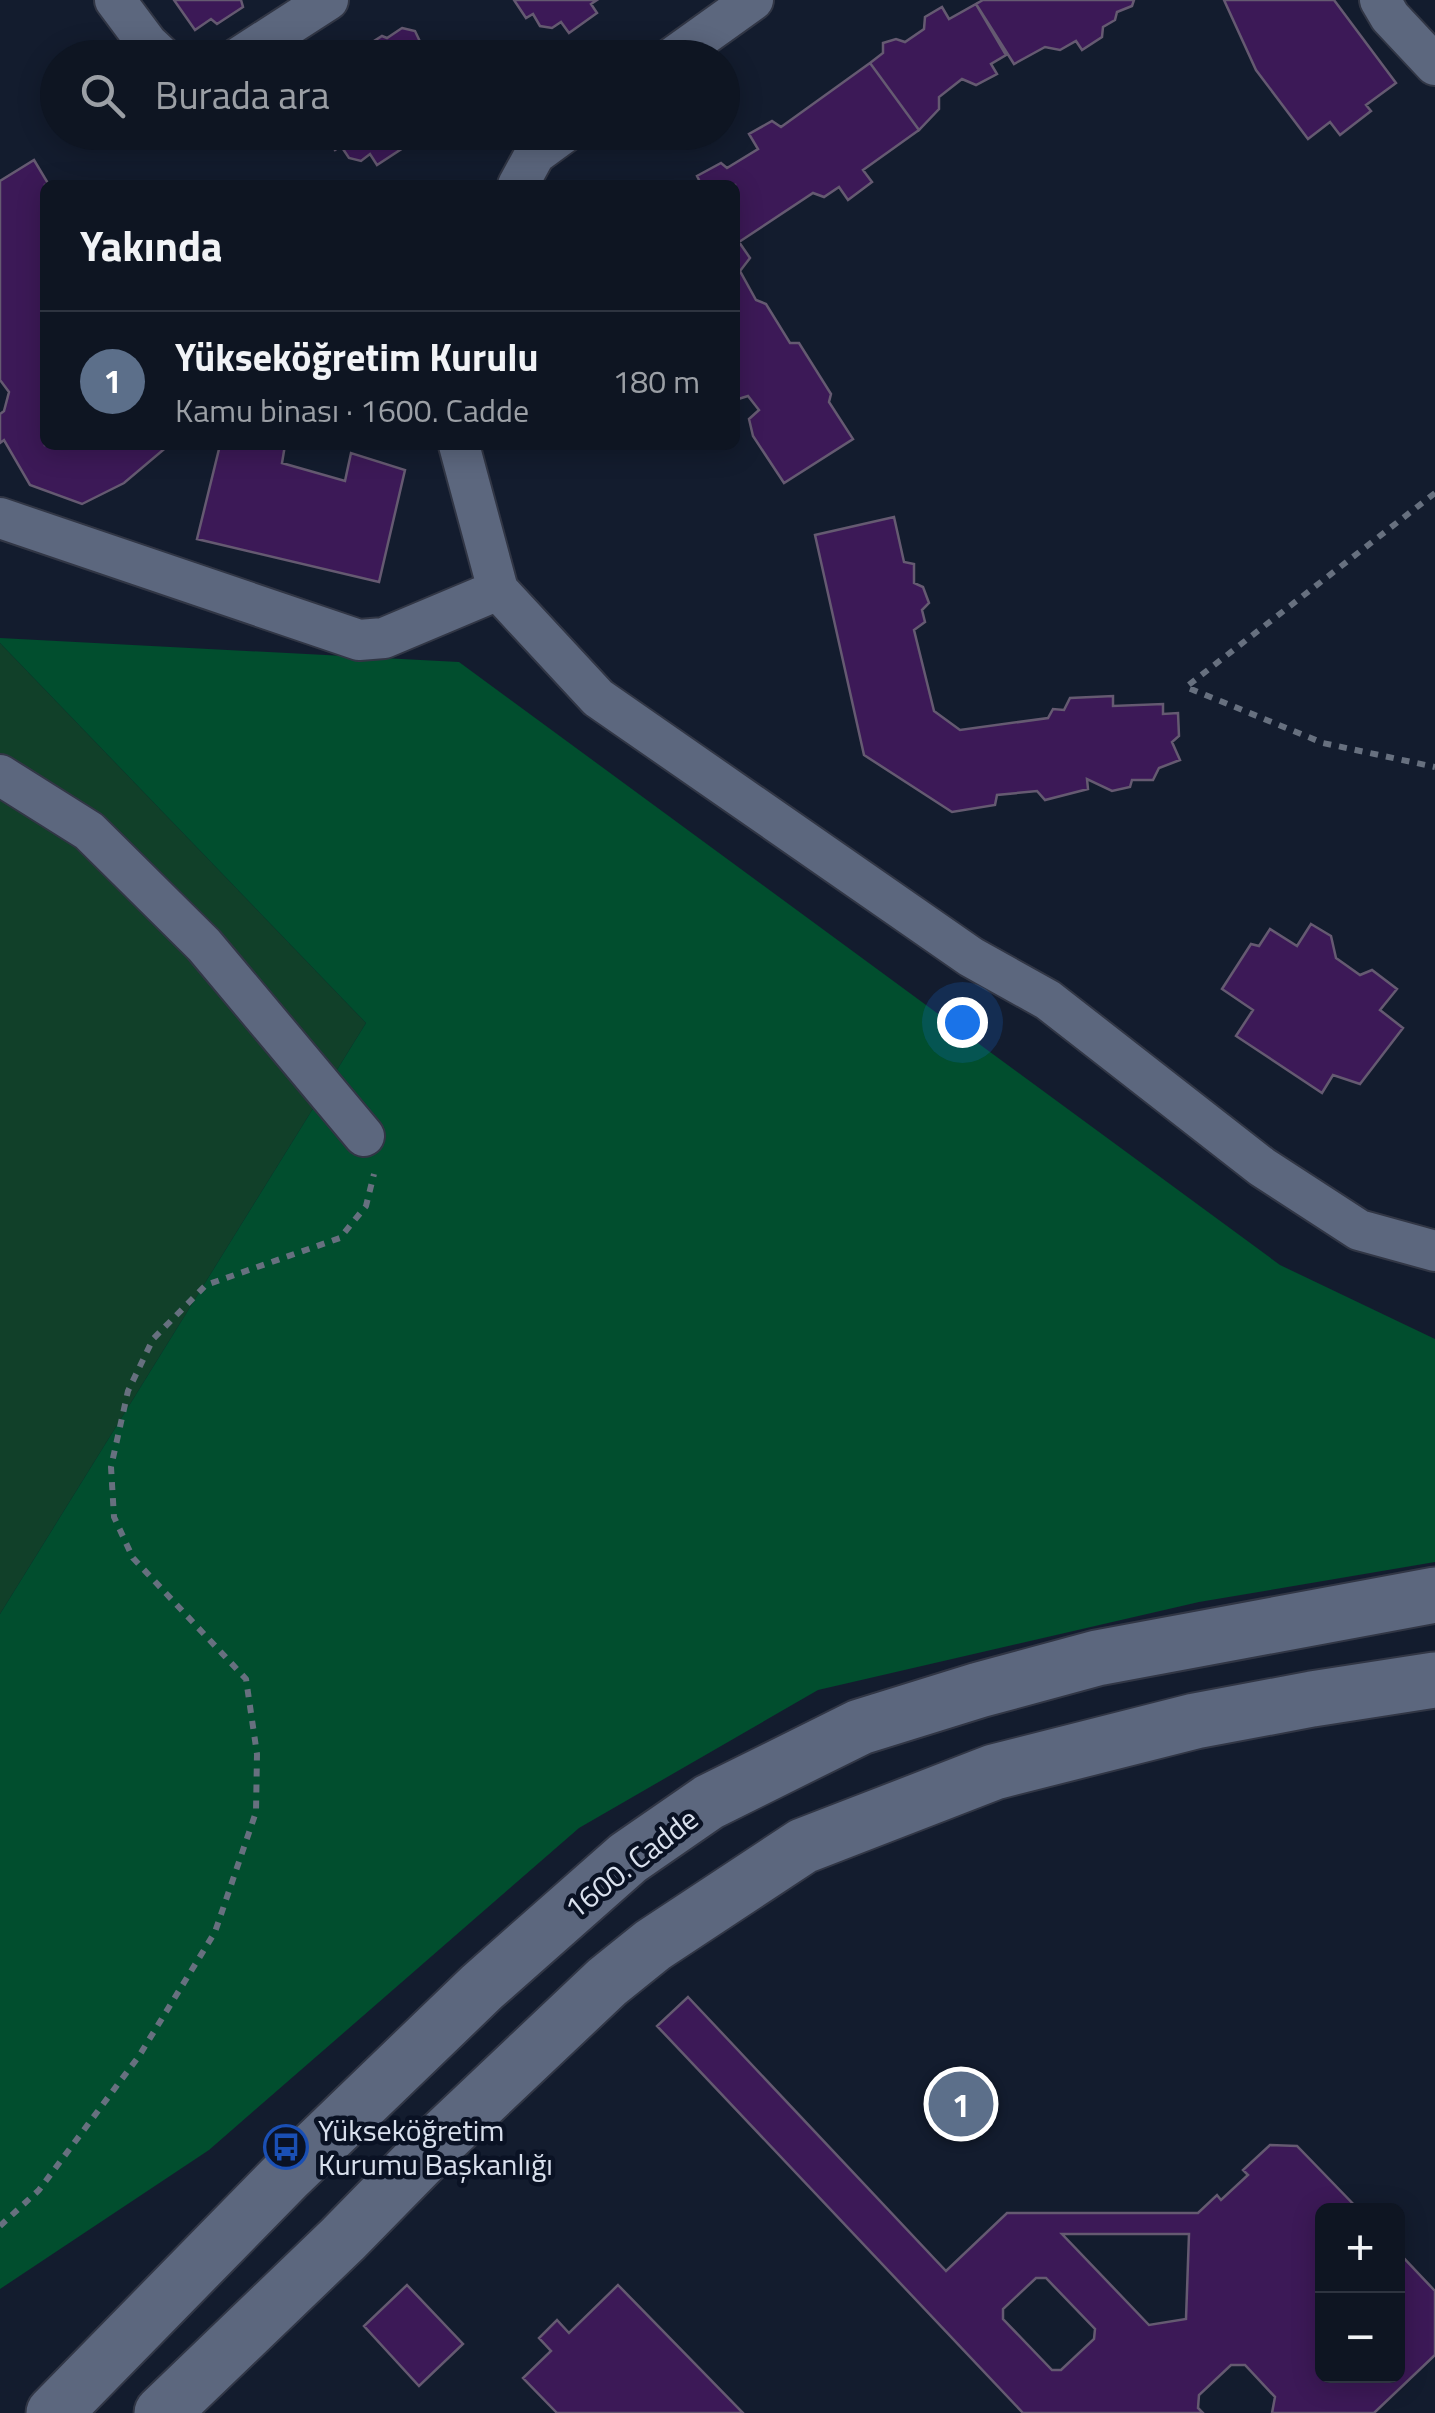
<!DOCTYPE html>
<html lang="tr">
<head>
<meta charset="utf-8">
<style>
  :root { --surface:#0e1522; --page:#171e2a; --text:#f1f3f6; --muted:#9b9fa5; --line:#2e3440; --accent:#ea580c }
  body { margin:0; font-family:"Titillium Web",sans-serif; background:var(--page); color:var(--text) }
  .controls { position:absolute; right:30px; bottom:30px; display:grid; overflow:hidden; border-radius:15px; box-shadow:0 5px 25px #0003 }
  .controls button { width:90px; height:90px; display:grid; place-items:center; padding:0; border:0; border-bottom:2px solid var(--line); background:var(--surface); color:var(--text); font:50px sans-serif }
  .you { position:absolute; left:962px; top:1022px; width:35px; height:35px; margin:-25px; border:8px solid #fff; border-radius:50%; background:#1a73e8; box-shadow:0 0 0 15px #1a73e833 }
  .badge { display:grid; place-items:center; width:65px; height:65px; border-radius:50%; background:var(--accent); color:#fff; font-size:32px; font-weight:700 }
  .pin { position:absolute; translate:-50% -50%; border:5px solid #fff; box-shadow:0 2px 10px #0006 }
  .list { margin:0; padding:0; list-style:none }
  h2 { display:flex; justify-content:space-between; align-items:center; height:130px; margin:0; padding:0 40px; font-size:42px }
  h2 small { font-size:32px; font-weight:400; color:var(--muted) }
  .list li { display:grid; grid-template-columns:65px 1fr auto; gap:30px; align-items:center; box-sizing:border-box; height:140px; padding:0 40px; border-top:2px solid var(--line) }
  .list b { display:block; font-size:38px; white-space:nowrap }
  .list p { margin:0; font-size:32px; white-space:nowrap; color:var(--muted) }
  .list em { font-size:32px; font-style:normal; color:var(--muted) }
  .icon { flex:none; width:55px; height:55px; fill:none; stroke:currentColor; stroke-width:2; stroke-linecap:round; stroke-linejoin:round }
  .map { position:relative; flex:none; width:1435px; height:2413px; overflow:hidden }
  .search { position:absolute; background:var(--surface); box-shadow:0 5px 25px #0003; left:40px; top:40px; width:700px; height:110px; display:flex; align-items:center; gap:25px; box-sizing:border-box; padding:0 35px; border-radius:55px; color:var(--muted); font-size:38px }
  .panel { position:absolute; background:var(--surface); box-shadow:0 5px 25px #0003; left:40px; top:180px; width:700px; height:270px; border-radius:15px }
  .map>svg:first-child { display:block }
</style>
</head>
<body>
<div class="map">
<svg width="1435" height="2413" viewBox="0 0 1435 2413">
  <rect width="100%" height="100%" fill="#131c2e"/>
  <path fill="#114029" d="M0,643L366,1023L0,1614Z"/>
  <path fill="#014e2e" d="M0,638L459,662L1280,1265L1435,1339V1562L1199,1602L818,1690L579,1828L209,2150L0,2289V1614L366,1023L0,643Z"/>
  <path fill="#3c1957" stroke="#655a71" stroke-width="2.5" fill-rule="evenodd" d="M174,0H241L243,7L217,24L211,19L195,30Z
    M514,0H597L591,4L597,13L569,33L561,22L552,28L540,26L533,14L526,18Z
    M983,0H1134L1132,6L1117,12L1115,20L1103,27L1102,37L1082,50L1076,41L1060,50L1045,47L1014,64L976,4Z
    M1224,0H1334L1396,83L1366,105L1371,111L1340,135L1330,122L1308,139L1256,70Z
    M976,4L1006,55L991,64L997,74L976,85L962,79L939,97V109L919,130L870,63L883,53V43L896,39L905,42L924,29L925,17L942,7L949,19Z
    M402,28L415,31L424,50L437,49L442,58H359L355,53L382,36L387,38Z
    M870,63L919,130L863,170L872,182L848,200L839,187L824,197L813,193L739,242L750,258L740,271L756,300L766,304L790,343H799L831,394L829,402L853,439L784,483L753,436L749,419L759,410L748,396L735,400V185H694L700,182L697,176L721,163L727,168L758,149L749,134L772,121L781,127Z
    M323,132H405L400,136L406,146L377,165L370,154L361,161L349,158L341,146L335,150Z
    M34,160L49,185H45V445H169L124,483L82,504L30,485L4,440L0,443V414L4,411L9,392L0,380V181Z
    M220,445H285L282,463L345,481L351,453L405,470L379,582L197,539Z
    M894,517L904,562L914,564V583L923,587L929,603L922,610L925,622L914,630L934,711L960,730L1048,718L1053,709L1064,710L1070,698L1113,696V706L1163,704V714L1178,713L1179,736L1172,742L1180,760L1159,768L1153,780H1132L1130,787L1112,791L1087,779L1088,789L1045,800L1037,791L997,795L995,805L952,812L864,755L815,535Z
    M1311,924L1331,936L1336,958L1360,975L1372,970L1397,989L1380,1010L1403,1028L1360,1084L1333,1075L1322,1093L1236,1036L1253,1010L1222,989L1251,944L1259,946L1270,929L1297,946Z
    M688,1997L946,2271L1007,2213H1198L1217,2195L1221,2200L1248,2175L1243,2170L1270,2145L1297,2146L1359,2210H1322V2376H1398V2252L1435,2291V2355L1374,2413H1272L1275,2397L1245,2365H1231L1199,2395L1198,2408L1203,2413H1023L657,2026ZM1062,2234H1189L1186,2319L1149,2325ZM1036,2278H1046L1095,2329L1094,2339L1061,2370H1052L1003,2319V2309Z
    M407,2285L463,2344L419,2386L364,2326Z
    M618,2285L743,2413H557L523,2378L551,2351L539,2338L557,2320L569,2333Z"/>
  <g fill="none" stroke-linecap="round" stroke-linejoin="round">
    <g stroke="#313645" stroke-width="44">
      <path id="street" d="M115,0L147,43L163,58
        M1380,0L1390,17L1435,65
        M238,58L328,0
        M672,58L753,0
        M518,185L535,154L565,132
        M459,445L498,590L598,698L971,957L1048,1000L1262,1167L1359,1230L1435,1251
        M0,518L359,640L384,638L498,590
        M0,775L89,831L204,945L364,1136"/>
    </g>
    <g stroke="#313645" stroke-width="59">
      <path id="secondary" d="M54,2413L285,2177L482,1987L628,1858L709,1802L860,1727L979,1690L1097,1658L1435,1595
        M162,2413L343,2239L438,2142L607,1982L653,1945L803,1846L994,1772L1195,1721L1312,1699L1435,1680"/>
    </g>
    <path stroke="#67707f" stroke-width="6" stroke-dasharray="8 8" stroke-linecap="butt" d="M1435,493L1186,687L1323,743L1435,767
      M0,2226L39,2190L139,2056L215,1932L256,1812L257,1754L246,1679L133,1558L114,1517L111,1467L128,1391L153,1339L206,1285L340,1238L366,1206L374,1174"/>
    <use href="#street" stroke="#5c677e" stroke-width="40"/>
    <use href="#secondary" stroke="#5c677e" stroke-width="55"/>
  </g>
  <defs>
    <g id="bus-ring" transform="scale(2.25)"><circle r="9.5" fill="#0a1224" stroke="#1a4fb4" stroke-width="1.5"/><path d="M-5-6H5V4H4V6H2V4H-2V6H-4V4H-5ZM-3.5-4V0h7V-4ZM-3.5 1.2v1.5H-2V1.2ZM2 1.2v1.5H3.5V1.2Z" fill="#1a4fb4"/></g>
  </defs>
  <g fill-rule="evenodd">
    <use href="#bus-ring" x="286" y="2147"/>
  </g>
  <g text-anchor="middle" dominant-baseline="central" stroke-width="9" stroke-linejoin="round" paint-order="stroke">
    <g font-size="30" fill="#d9e0ed" stroke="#0a1224">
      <text transform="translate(631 1863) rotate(-38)">1600. Cadde</text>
    </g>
    <g font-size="30" fill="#d9e0ed" stroke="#0a1224" text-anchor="start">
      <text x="318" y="2130">Yükseköğretim<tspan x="318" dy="34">Kurumu Başkanlığı</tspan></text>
    </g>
  </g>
</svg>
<div class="controls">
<button>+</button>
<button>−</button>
</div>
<div class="you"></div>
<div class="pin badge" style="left:961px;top:2104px;background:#5c6f8a">1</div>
<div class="search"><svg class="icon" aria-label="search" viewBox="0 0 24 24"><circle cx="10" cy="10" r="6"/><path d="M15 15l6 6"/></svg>Burada ara</div>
<section class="panel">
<h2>Yakında<small></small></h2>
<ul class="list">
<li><span class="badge" style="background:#5c6f8a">1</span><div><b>Yükseköğretim Kurulu</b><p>Kamu binası · 1600. Cadde</p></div><em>180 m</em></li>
</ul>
</section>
</div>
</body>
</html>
